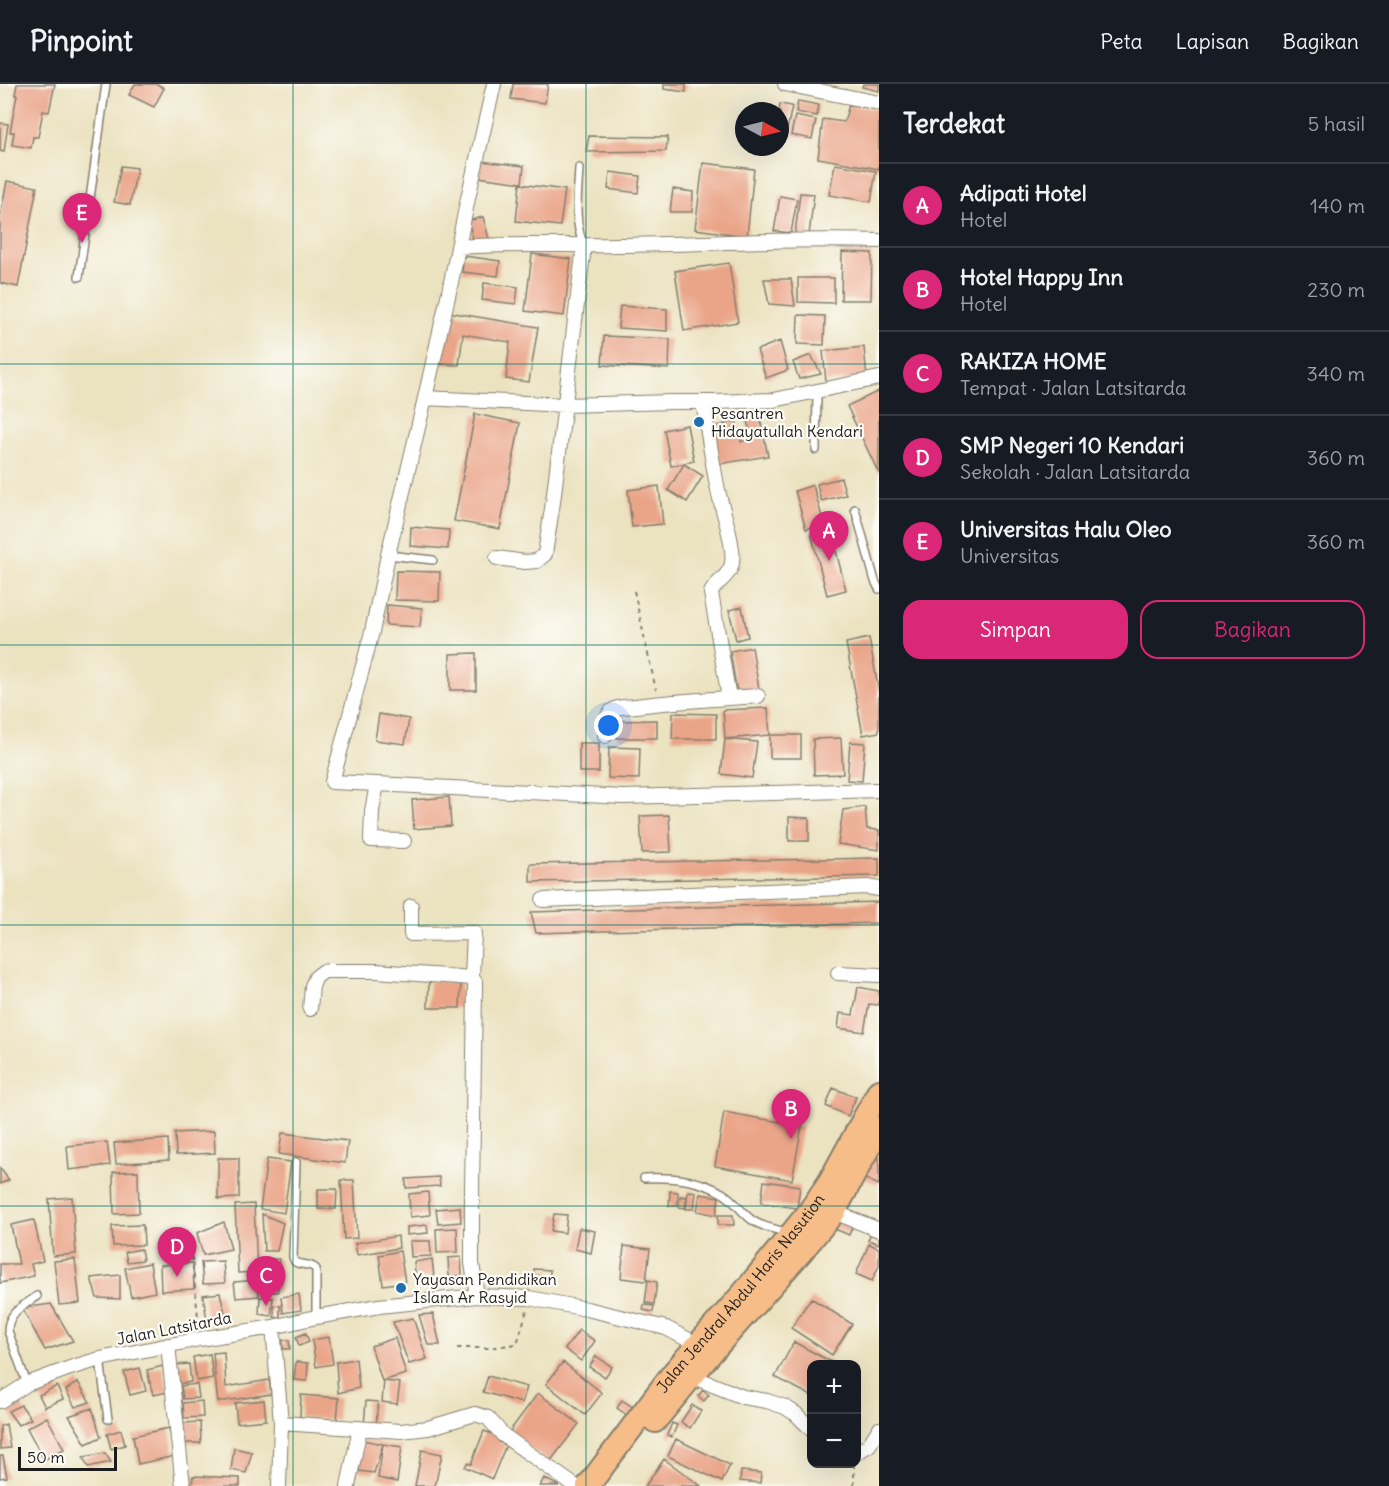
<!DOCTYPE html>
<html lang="id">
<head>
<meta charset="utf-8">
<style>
  :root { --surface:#171b24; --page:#242831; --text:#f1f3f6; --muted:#9ea1a6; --line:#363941; --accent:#db2777 }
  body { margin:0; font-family:Delius,sans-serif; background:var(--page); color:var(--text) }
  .controls { position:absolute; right:18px; bottom:18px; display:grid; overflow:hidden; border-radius:12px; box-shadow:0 6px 24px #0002 }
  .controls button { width:54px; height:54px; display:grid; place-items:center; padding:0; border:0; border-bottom:2px solid var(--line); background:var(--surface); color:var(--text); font:30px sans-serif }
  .compass { position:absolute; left:735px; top:18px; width:54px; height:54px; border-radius:50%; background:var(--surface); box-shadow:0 6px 24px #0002; rotate:97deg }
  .scale { position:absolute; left:18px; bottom:15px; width:99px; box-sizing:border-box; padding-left:6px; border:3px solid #1c1c1c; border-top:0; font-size:16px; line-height:21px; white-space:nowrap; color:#1c1c1c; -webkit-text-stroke:4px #fdfcf7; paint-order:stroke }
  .you { position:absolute; left:609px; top:642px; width:21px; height:21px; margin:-15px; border:4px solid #fff; border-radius:50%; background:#1a73e8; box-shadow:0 0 0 9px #1a73e833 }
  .badge { display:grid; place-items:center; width:39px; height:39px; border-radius:50%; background:var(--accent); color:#fff; font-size:20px; font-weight:700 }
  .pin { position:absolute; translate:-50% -50px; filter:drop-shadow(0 2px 3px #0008) }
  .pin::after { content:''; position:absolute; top:32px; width:21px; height:18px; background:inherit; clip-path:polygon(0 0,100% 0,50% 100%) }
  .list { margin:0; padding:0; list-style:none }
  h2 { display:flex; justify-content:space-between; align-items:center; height:78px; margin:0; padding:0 24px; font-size:26px }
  h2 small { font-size:20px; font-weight:400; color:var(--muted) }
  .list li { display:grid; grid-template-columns:39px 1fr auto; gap:18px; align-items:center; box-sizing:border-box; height:84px; padding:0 24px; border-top:2px solid var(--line) }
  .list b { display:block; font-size:22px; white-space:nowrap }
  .list p { margin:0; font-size:20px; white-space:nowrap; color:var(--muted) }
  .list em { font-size:20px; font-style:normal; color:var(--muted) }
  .actions { display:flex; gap:12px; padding:18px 24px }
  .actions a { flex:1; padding:14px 0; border:2px solid var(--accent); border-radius:18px; text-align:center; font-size:21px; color:var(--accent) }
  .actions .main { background:var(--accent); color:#fff }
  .map { position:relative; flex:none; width:879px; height:1402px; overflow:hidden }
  header { display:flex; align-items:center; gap:36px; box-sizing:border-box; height:84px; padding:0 30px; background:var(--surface); border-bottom:2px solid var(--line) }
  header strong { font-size:28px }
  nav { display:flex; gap:33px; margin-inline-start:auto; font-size:21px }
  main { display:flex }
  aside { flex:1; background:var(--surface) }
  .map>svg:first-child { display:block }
</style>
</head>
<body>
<header>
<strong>Pinpoint</strong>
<nav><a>Peta</a><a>Lapisan</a><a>Bagikan</a></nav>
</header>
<main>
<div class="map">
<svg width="879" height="1402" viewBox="0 0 879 1402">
  <rect width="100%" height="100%" fill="#fdfcf7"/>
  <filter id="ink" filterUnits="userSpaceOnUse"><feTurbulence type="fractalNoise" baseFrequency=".0167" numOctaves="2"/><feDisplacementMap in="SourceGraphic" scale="12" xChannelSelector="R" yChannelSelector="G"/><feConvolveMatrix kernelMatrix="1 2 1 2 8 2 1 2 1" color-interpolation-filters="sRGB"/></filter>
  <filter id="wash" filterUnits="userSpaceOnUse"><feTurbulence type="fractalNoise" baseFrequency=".008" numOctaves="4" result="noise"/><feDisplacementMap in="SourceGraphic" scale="24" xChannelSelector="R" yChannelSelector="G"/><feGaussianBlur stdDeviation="1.35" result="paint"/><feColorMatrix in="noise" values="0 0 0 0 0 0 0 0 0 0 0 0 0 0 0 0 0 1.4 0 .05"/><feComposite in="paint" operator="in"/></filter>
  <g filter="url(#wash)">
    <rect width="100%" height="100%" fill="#ebe2c0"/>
    <g id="blocks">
      <path fill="#eaa589" d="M17,0H55L49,28L43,27L38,53H33L31,64L12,61L14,48H10L17,11H15Z
        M135,0H157L164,4L154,23L129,11Z
        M513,0H548L545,19L511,15Z
        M664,0H686V8L664,5Z
        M863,0H879V7L862,3Z
        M798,17L819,21L817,32L796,28Z
        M780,20L792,22L787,46L780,45V27H779Z
        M849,21L879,25V85L818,74L823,35L844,38Z
        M795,32L816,36L812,55L791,51Z
        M0,39L8,40L4,68L0,67Z
        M589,52L668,53L666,67L586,68Z
        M480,77L524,82L522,99L478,93Z
        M703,79L754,85L747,152L695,145Z
        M835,80L876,87L871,118L829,111Z
        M121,82L137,84L130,121L114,118Z
        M610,88L640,92L638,109L608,105Z
        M7,97L37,103L18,203L0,199V133Z
        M520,100L565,106L560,142L516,137Z
        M673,105L693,108L692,128H670Z
        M800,109L814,110L809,151L795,150Z
        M780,112L797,115L791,149L774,147Z
        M483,133L489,155L474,158L468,137Z
        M842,168L872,169L871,216H841Z
        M532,170L571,175L564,232L525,227Z
        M464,172L500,177L498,192L462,188Z
        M729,179L738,238L684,247L675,187Z
        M798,194H834V219L798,218Z
        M764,195H791L795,222L769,220Z
        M484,199L518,203L516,220L482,216Z
        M620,222L667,225V247L618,244Z
        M448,228L538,243L529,298L506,295L510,258L463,250L459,281L440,280Z
        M798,231L825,232L824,261L797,260Z
        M604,252L670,255L669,285L602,281Z
        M780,257L788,286L766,294L757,266Z
        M864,263L867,294L826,298L823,267Z
        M811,271L821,290L799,295L793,278Z
        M879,307V390L847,322Z
        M475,330L520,339L500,445L454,437Z
        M760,334L768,372L719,380L711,344L736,337L741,358L752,354L747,337Z
        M687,341L694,377L671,382L664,346Z
        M684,380L703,392L687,418L668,406Z
        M841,394L846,411L821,417L817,400Z
        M813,401L824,440L806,445L795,407Z
        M659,402L663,440L632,443L628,406Z
        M411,443L449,446L448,465L410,462Z
        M830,444L846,506L827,511L811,449Z
        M396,487L440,488L439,517L395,516Z
        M387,521L422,524L420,543L386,541Z
        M742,523L748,553L736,556L729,526Z
        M869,554L879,608V648L863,651L846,559Z
        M752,563L759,605L737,609L730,567Z
        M476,569V606H450V570Z
        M768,624L770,651L725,655L723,626Z
        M673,629L716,630V655H672Z
        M379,630L409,635L405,660L375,656Z
        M657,636V654H617V637Z
        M770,651H801V674H770Z
        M841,654L843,690L814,691L813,655Z
        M725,655L757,658L752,694L721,690Z
        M850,658L865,659L862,697L847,696Z
        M579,659H599V688H579Z
        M609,663L640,664L639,695L608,694Z
        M449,713L451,742L414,745L412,716Z
        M865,723L867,745L879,746V766L838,760L843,726Z
        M669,731L671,768L642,769L640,732Z
        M789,733L809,734V757H789Z
        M879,774V792L530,798V780Z
        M879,818V839L536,849L531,828Z
        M429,897L461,898L460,924H428Z
        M858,903L879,907V921L869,920L864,948L838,944L840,929L853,931Z
        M833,1004L856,1013L848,1032L826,1022Z
        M724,1028L802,1042L792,1096L715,1082Z
        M214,1047L215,1069L176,1071L175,1049Z
        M282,1049L348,1057L345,1079L279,1070Z
        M168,1055L169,1076L116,1080L114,1059Z
        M107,1058L110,1081L69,1086L67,1062Z
        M879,1061V1101L863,1094Z
        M218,1074H239V1114L218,1115Z
        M267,1075L291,1078L284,1129L260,1125Z
        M0,1084L9,1096L0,1100Z
        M138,1087L139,1129L114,1130L113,1088Z
        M439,1093L440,1102L406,1104V1095Z
        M341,1096H354L357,1154L344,1155Z
        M764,1097L800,1102L797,1124L761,1119Z
        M318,1105H337L336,1125H318Z
        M670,1107L678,1108L677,1122H669Z
        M688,1107L696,1108L694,1125H686Z
        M428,1108L430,1131L410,1133L409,1110Z
        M700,1110L719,1113L716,1131L697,1127Z
        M680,1112L687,1113L685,1124L679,1123Z
        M72,1113L76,1170L53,1172L49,1115Z
        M254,1120L257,1188L238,1189L235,1121Z
        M460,1123L461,1138L438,1140L436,1125Z
        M262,1130L283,1139L277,1167H264Z
        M554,1130L567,1131L565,1149L551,1147Z
        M718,1131H733L734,1141H718Z
        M839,1135L853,1141L849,1151L835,1145Z
        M34,1136L43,1177L31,1180L34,1192L0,1199V1180H19L11,1141Z
        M224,1138L231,1165L203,1171L197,1149Z
        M143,1141L144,1161L113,1162L112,1142Z
        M427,1141L428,1149L407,1151V1143Z
        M457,1144L458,1168L437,1169L436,1145Z
        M579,1144L595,1147L591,1169L575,1165Z
        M871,1149L879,1153V1160L868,1156Z
        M398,1152L399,1164L357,1171L355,1159Z
        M410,1157H430L431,1172L411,1173Z
        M869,1160L879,1164V1182L872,1197L856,1190Z
        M624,1162L650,1165L646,1197L621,1194Z
        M141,1165L143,1176L127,1178L125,1168Z
        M400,1167L405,1198L383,1201L379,1171Z
        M461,1173L462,1192H449L448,1174Z
        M75,1175L80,1219L59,1221L54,1177Z
        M270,1175H279L278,1187H269Z
        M432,1175L434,1193L416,1195L414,1178Z
        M223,1177L225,1199L203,1200L201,1178Z
        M150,1179L155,1208L131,1213L125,1184Z
        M193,1179L194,1205L161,1207L160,1181Z
        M534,1185L550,1186V1197L533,1196Z
        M120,1191V1215L97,1214L91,1194Z
        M268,1195L279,1196L278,1208H267Z
        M258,1196L259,1212L236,1214L234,1198Z
        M648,1196L657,1198L654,1220L645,1219Z
        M220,1209L227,1237L207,1236L203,1211Z
        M299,1210L301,1226L283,1229L281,1213Z
        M260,1213L273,1214L271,1232L259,1230Z
        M811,1214L852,1240L832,1271L791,1244Z
        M51,1220L73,1257L45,1266L22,1224Z
        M274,1221L280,1222V1233H274Z
        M644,1221L654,1222L653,1228L643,1226Z
        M433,1230L440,1261H428L419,1231Z
        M413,1234L427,1275L409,1280L393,1238Z
        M579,1246L595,1257L581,1277L565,1265Z
        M306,1249L309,1258L299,1262L296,1253Z
        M329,1253L333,1280L316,1283L312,1256Z
        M395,1254L406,1290L382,1297L371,1262Z
        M283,1256H289L290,1265H283Z
        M794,1258L835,1280H812V1312L775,1293Z
        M224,1268L226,1303L269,1296L271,1310L218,1318L217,1312L213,1269Z
        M210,1270L213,1294L197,1297L193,1273Z
        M596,1272L612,1283L605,1293L589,1283Z
        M356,1275L359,1304L338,1309L336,1278Z
        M296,1278L308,1279L307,1297L294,1296Z
        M563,1278L602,1309L585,1331L546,1300Z
        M189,1280L191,1298L178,1300L176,1281Z
        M163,1282L168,1308L153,1311L147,1286Z
        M140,1284L146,1307L130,1311L124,1288Z
        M488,1292L527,1303L522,1319L483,1308Z
        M384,1297L400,1299L397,1320L382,1318Z
        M78,1298L90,1318L75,1323L66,1306Z
        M197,1300L199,1314L183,1315L181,1302Z
        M57,1302L63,1315L45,1323L39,1311Z
        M703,1306L709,1311L704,1317L698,1312Z
        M538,1309L579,1340L549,1379L509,1348Z
        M301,1311L339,1314L337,1336L300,1333Z
        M264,1316L266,1336L237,1339L235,1319Z
        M622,1316L637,1326L631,1334L617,1324Z
        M202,1317L203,1333L184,1334L183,1319Z
        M366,1317L378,1318L376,1342L364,1341Z
        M21,1321L31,1335L18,1341L8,1327Z
        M692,1321L701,1327L690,1344L681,1338Z
        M92,1324L101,1353L86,1360L69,1332Z
        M47,1333L64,1365L44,1376L27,1344Z
        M200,1338L201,1359H183L182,1339Z
        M672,1339L677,1341L672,1353L667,1351Z
        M6,1340L10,1364L0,1365V1342Z
        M169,1344L175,1372L138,1380L133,1352Z
        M121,1346L125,1361L111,1365L107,1350Z
        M484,1347L501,1353L499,1358L506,1361L492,1395L465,1383L467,1379L471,1380Z
        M676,1355L730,1381L722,1398L668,1372Z
        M363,1356L383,1360L374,1389L359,1387Z
        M383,1360L402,1363L397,1398L378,1394Z
        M234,1364L252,1368L246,1389L231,1386Z
        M422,1366L442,1370L435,1402H415Z
        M105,1369L111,1378L88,1383L83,1373Z
        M0,1372H3L7,1393L0,1394Z
        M664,1375L701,1402H645Z
        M741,1387L761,1389L760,1399L740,1397Z
        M193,1392L240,1394V1402H192Z
        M544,1394L559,1402H540Z"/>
    </g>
  </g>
  <g filter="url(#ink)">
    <use href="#blocks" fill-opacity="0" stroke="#847f6e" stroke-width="1.5"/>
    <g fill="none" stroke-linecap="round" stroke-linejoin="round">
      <g stroke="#847f6e" stroke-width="10">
        <path id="service" d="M579,84C578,110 573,137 584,162
          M79,193L106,0
          M816,366L817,308
          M855,425L875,497L879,505
          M388,471L433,476
          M296,1078L293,1173L295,1178C302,1182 310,1179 316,1185V1233
          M644,1094C672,1093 700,1095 724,1110C735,1117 741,1128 752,1136C761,1143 775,1145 786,1148
          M100,1275L108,1335
          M27,1300L8,1247C8,1228 23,1222 37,1212"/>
      </g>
      <g stroke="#847f6e" stroke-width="16">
        <path id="minor" d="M785,0L879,19
          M458,163C511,159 565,162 618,161C705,160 792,154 879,157
          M425,314L449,208L468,114L494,0
          M497,474L525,478L537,477L545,470L553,418L584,162
          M729,614L758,612
          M605,652C606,643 605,631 613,626C619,622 629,623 636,622C667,618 698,616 729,614L711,509C715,498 730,493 732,479C735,461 722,426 718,406C712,377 708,348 703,318
          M377,700L332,698L372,548L388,471L425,314L564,321L673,318H716L774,316L879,294
          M404,757L371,756L372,727L377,700L623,713L879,706
          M543,816L867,803L879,805
          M411,822V850L474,849L472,894L475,898V905L472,1107V1179L477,1212
          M838,889L879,891
          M310,925L312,902L316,893L324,887H376L472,894
          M834,1128L879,1146
          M273,1243L281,1339L401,1347L428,1344L475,1330L488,1334L503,1351L575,1402
          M168,1261L183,1402
          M691,1292L743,1313L767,1317L785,1323L796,1330L812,1346
          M0,1317L27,1300L70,1284L100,1275L200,1255L273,1243L316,1233L379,1222L477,1212L529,1214L587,1225L666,1244L704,1264
          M856,1369L869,1361L879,1345
          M279,1402L281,1339
          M348,1402L360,1344"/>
      </g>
      <g stroke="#847f6e" stroke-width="26">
        <g id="trunk">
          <path d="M655,1337L711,1269L801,1168L834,1128L879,1044"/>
          <path id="s1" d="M588,1402L673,1289L745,1207L809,1128L830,1097L879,1007"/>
        </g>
      </g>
      <path stroke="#847f6e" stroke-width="2" stroke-dasharray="4.5 4.5" stroke-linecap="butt" d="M634,507L656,606
        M191,1164L199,1243
        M457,1264H488L517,1260L527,1226
        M854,1402V1382"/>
      <use href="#service" stroke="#fff" stroke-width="7"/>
      <use href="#minor" stroke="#fff" stroke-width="14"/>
      <use href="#trunk" stroke="#f7bd88" stroke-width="22"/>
    </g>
  </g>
  <path fill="none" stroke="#0f766e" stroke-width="1.5" stroke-opacity="0.55" d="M293,0V1402M586,0V1402M0,280H879M0,561H879M0,841H879M0,1122H879"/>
  <g fill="#1f6fb2" stroke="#fdfcf7" stroke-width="2">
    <circle cx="699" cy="338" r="6"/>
    <circle cx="401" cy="1204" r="6"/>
  </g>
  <g text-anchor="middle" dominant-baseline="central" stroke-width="4.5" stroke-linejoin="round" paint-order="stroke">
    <g font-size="16" fill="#1c1c1c" stroke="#fdfcf7" text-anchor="start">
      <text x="711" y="329">Pesantren<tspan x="711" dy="18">Hidayatullah Kendari</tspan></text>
      <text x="413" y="1195">Yayasan Pendidikan<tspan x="413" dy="18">Islam Ar Rasyid</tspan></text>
    </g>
    <g font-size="16" fill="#1c1c1c" stroke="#fdfcf7">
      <text stroke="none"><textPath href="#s1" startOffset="246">Jalan Jendral Abdul Haris Nasution</textPath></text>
      <text transform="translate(174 1244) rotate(-11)">Jalan Latsitarda</text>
    </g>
  </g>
</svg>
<div class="controls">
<button>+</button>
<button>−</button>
</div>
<svg class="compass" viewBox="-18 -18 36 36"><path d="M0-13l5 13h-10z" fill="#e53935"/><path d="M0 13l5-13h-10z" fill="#9ea1a6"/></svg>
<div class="scale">50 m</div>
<div class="you"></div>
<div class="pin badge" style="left:829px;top:477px">A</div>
<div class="pin badge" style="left:791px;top:1055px">B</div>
<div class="pin badge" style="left:266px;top:1222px">C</div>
<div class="pin badge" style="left:177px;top:1193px">D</div>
<div class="pin badge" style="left:82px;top:159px">E</div>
</div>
<aside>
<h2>Terdekat<small>5 hasil</small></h2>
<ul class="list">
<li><span class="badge">A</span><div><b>Adipati Hotel</b><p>Hotel</p></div><em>140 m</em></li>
<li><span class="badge">B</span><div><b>Hotel Happy Inn</b><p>Hotel</p></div><em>230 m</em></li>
<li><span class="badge">C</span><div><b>RAKIZA HOME</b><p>Tempat · Jalan Latsitarda</p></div><em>340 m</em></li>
<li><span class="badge">D</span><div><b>SMP Negeri 10 Kendari</b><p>Sekolah · Jalan Latsitarda</p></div><em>360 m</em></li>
<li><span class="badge">E</span><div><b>Universitas Halu Oleo</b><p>Universitas</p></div><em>360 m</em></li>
</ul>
<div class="actions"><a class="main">Simpan</a><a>Bagikan</a></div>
</aside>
</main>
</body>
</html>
